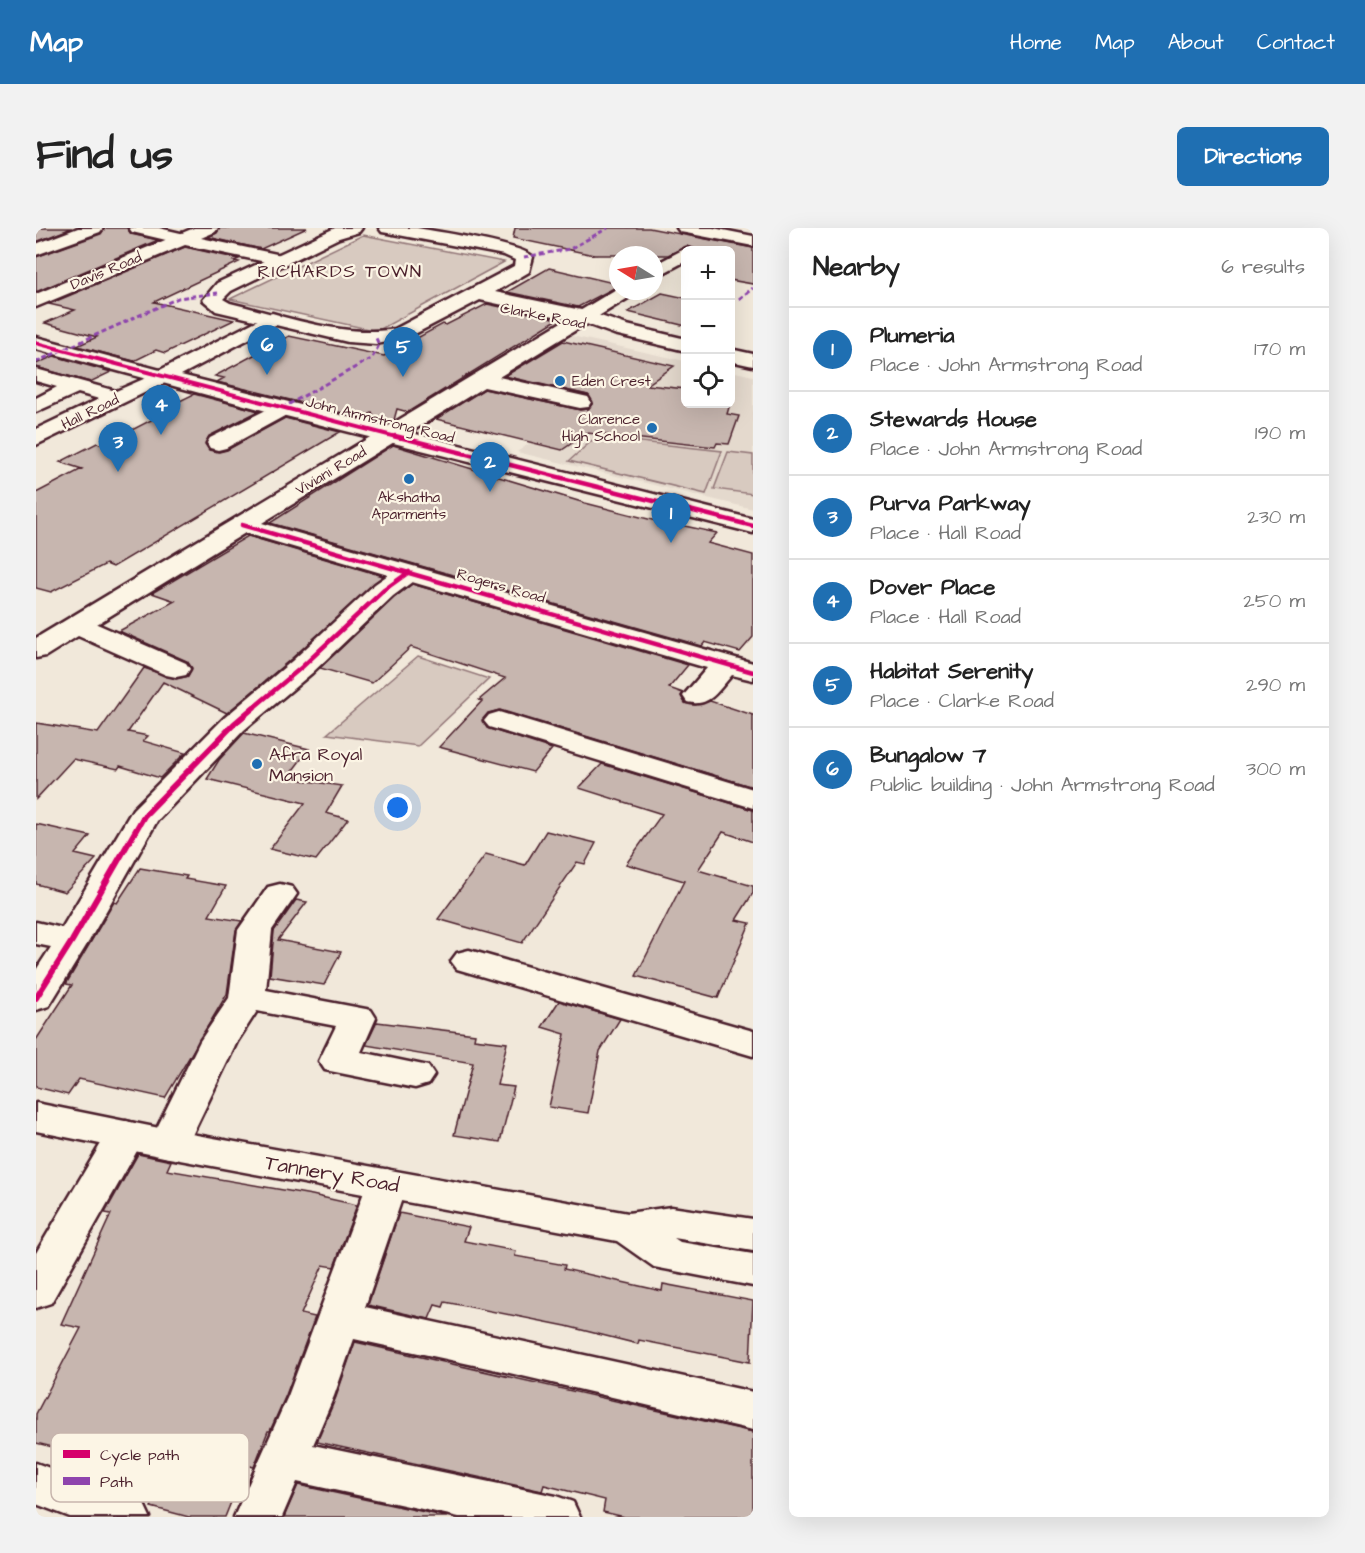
<!DOCTYPE html>
<html lang="en">
<head>
<meta charset="utf-8">
<style>
  :root { --surface:#fff; --page:#f2f2f2; --text:#222; --muted:#767676; --line:#e0e0e0; --accent:#1f6fb2 }
  body { margin:0; font-family:"Architects Daughter",sans-serif; background:var(--page); color:var(--text) }
  .controls { position:absolute; right:18px; top:18px; display:grid; overflow:hidden; border-radius:9px; box-shadow:0 6px 24px #0002 }
  .controls button { width:54px; height:54px; display:grid; place-items:center; padding:0; border:0; border-bottom:2px solid var(--line); background:var(--surface); color:var(--text); font:30px sans-serif }
  .compass { position:absolute; left:573px; top:18px; width:54px; height:54px; border-radius:50%; background:var(--surface); box-shadow:0 6px 24px #0002; rotate:281deg }
  .you { position:absolute; left:362px; top:580px; width:21px; height:21px; margin:-15px; border:4px solid #fff; border-radius:50%; background:#1a73e8; box-shadow:0 0 0 9px #1a73e833 }
  .badge { display:grid; place-items:center; width:39px; height:39px; border-radius:50%; background:var(--accent); color:#fff; font-size:20px; font-weight:700 }
  .pin { position:absolute; translate:-50% -50px; filter:drop-shadow(0 2px 3px #0008) }
  .pin::after { content:''; position:absolute; top:32px; width:21px; height:18px; background:inherit; clip-path:polygon(0 0,100% 0,50% 100%) }
  .list { margin:0; padding:0; list-style:none }
  h2 { display:flex; justify-content:space-between; align-items:center; height:78px; margin:0; padding:0 24px; font-size:26px }
  h2 small { font-size:20px; font-weight:400; color:var(--muted) }
  .list li { display:grid; grid-template-columns:39px 1fr auto; gap:18px; align-items:center; box-sizing:border-box; height:84px; padding:0 24px; border-top:2px solid var(--line) }
  .list b { display:block; font-size:22px; white-space:nowrap }
  .list p { margin:0; font-size:20px; white-space:nowrap; color:var(--muted) }
  .list em { font-size:20px; font-style:normal; color:var(--muted) }
  .icon { flex:none; width:33px; height:33px; fill:none; stroke:currentColor; stroke-width:2; stroke-linecap:round; stroke-linejoin:round }
  .map { position:relative; flex:none; width:717px; height:1289px; overflow:hidden; border-radius:9px }
  header { display:flex; align-items:center; gap:36px; box-sizing:border-box; height:84px; padding:0 30px; background:var(--accent); color:#fff }
  header strong { font-size:28px }
  nav { display:flex; gap:33px; margin-inline-start:auto; font-size:21px }
  .intro { display:flex; align-items:center; justify-content:space-between; box-sizing:border-box; height:144px; padding:0 36px }
  h1 { margin:0; font-size:42px }
  .button { padding:15px 27px; border-radius:9px; background:var(--accent); color:#fff; font-size:21px; font-weight:700 }
  main { display:flex; gap:36px; padding:0 36px }
  aside { flex:1; background:var(--surface); border-radius:9px; box-shadow:0 6px 24px #0002 }
  .map>svg:first-child { display:block }
</style>
</head>
<body>
<header>
<strong>Map</strong>
<nav><a>Home</a><a>Map</a><a>About</a><a>Contact</a></nav>
</header>
<div class="intro"><h1>Find us</h1><a class="button">Directions</a></div>
<main>
<div class="map">
<svg width="717" height="1289" viewBox="0 0 717 1289">
  <rect width="100%" height="100%" fill="#f1e8da"/>
  <filter id="ink" filterUnits="userSpaceOnUse"><feTurbulence type="fractalNoise" baseFrequency=".0167" numOctaves="2"/><feDisplacementMap in="SourceGraphic" scale="12" xChannelSelector="R" yChannelSelector="G"/><feConvolveMatrix kernelMatrix="1 2 1 2 8 2 1 2 1" color-interpolation-filters="sRGB"/></filter>
  <g filter="url(#ink)">
    <path fill="#e4d9cd" d="M536,108L649,133L650,176H694L695,143L717,148V281L481,224L588,149L504,129Z"/>
    <path fill="#d8cac0" stroke="#917476" stroke-width="1.5" d="M327,7L468,34L341,103L194,71Z
      M560,209L686,223L670,266L533,233Z
      M692,224L717,227V266L678,261Z
      M382,428L453,451L382,518L291,506Z"/>
    <path fill="#c7b6af" stroke="#4a1f2b" stroke-width="1.5" d="M0,0H36L0,14Z
      M69,0H91L95,6L122,12L0,64V29L65,6Z
      M184,0H271L225,21L172,9L181,5Z
      M479,0H613L717,20V56L694,52V22H659L651,18L632,27H558L477,10Z
      M149,19L203,31L198,33L203,34L118,74L198,92L129,125L120,122L98,133L41,118L61,109L9,95L39,82L13,76Z
      M513,40L582,56V58L542,79L471,64Z
      M626,65L650,70V98L592,84Z
      M451,76L522,91L372,184L361,181L358,192L351,196L341,194L336,185L327,190L181,154L188,150L179,148L253,108L348,128L407,96L410,97Z
      M527,113L638,138L611,157L650,161V176H694L691,186L703,188L693,216L681,215L679,219L551,205L526,222L400,191L448,161L544,182L552,181L557,175L552,167L469,148Z
      M18,128L75,144L54,154L0,139V136Z
      M158,166L223,183L173,208L169,216L173,222L183,224L191,222L249,190L304,204L77,339L70,336L15,364L0,360V265L46,241L24,234L61,215L67,217L129,185L123,183Z
      M357,217L549,275L620,293L621,292L681,305L672,315L717,327V409L704,424L669,414L666,418L234,295Z
      M212,308L347,348L255,431L191,485L127,454L92,504L112,508L107,513L149,525L124,550L84,538L82,541L37,531L0,571V495L62,505L108,440L140,451L152,448L156,440L151,433L83,403L139,373L116,365Z
      M376,356L652,437L633,460L647,465L645,468L649,475L659,477L674,473L717,487V559L464,482L452,485L446,492L451,500L516,521L497,544L403,519L446,473L443,472L469,450L375,419L336,455L284,440L358,370Z
      M208,505L273,521L251,550L306,558L290,585L312,591L280,632L234,621L269,575L171,551L183,532Z
      M566,536L717,582V614L687,604L662,642L717,658V665L700,692L714,695L682,770L600,748L648,653L590,636L626,586L543,560Z
      M0,596L54,608L39,626L60,631L29,664L0,656Z
      M510,603L560,615L549,636L541,634L486,715L402,691L450,626L489,637Z
      M104,640L151,648L149,651L190,658L173,688L206,693L200,702L191,766L129,870L43,851L32,867L0,859V812L36,757L30,756L78,674L81,675Z
      M260,672L271,674L242,712L305,724L288,757L234,748L238,703Z
      M523,773L584,791L564,823L552,885L513,879L529,806L506,799Z
      M341,794L439,806L438,811L471,815L461,857L478,859L464,914L418,907L437,835L330,817Z
      M102,926L135,933L131,942L276,967L321,977L298,1039L287,1037L265,1086L279,1089L250,1167L234,1203H232L218,1239L210,1237L189,1289H153L115,1279L120,1269L54,1252L16,1239L25,1221L0,1215V1186L45,1100L25,1096L75,986L69,985Z
      M363,985L433,999L428,1013L480,1023L479,1028L529,1037L528,1041L626,1063L627,1056L717,1073L714,1134L603,1112L602,1116L530,1098L409,1074L407,1079L399,1077L393,1091L332,1077Z
      M319,1114L717,1204V1289H589L567,1284L569,1272L508,1257L506,1263L281,1214L300,1169Z
      M262,1257L412,1289H248Z"/>
    <g fill="none" stroke-linecap="round" stroke-linejoin="round">
      <g stroke="#4a1f2b" stroke-width="5">
        <path id="street" d="M42,0H67L64,4L0,27V16Z
          M93,0H123L153,7L156,11L153,15L147,16L96,4Z
          M641,0H677L717,8V18L650,5L644,4Z
          M650,20L657,22H650V33L618,50V37Z
          M582,60V63H599L597,67L463,149L552,169L555,174L552,179L544,180L448,159L226,295L717,435V452L696,447C682,462 674,480 651,474L647,468L671,440L376,354L357,368L276,445L208,502L121,593L53,713L18,770L13,778L0,782V742L15,719L0,716V694L26,700L97,581L188,490L256,433L339,356L352,347L209,305L61,396L150,435L154,441L150,447L140,449L130,447L42,408L10,428L0,430V410Z
          M0,141L80,163L126,143L133,145L136,149L133,153L0,217V201L63,171L42,165L0,184V170L21,159L0,153Z
          M246,174L254,175L257,180L254,185L190,220L182,222L174,220L171,215L174,210Z
          M463,484L717,561V580L453,499L448,493L453,487Z
          M244,656L256,659L261,666L236,702L230,762L335,782L340,790L325,824L392,838L398,847L392,856L379,860L289,842L283,833L300,798L221,783L201,814L147,926L133,930L119,926L113,916L164,813L193,770L202,702L232,659Z
          M433,722L717,803V828L421,741L415,733L421,725Z
          M90,893L104,897L110,907L15,1075L0,1080V1025L76,897Z
          M351,941L365,946L371,956L329,1079L717,1164V1202L461,1142L318,1111L298,1168L277,1217L520,1268L537,1274L544,1289H423L261,1254L246,1289H198L252,1168L331,956L337,946Z
          M0,1235L107,1274L114,1289H34L0,1276Z"/>
      </g>
      <g stroke="#4a1f2b" stroke-width="5">
        <path id="secondary" d="M158,0H182L179,4L165,10L250,28L253,32L250,36L244,37L149,17L0,79V66Z
          M236,85L243,87L246,91L243,95L145,147L717,291V305L238,185L0,121V109L124,142Z
          M0,875L133,902L592,985L635,979L717,991V1023L638,1010L644,1014L717,1026V1058L618,1039L581,1013L133,930L0,903Z"/>
      </g>
      <g stroke="#4a1f2b" stroke-width="5">
        <path id="primary" d="M299,0H326L323,4L303,10L195,63L187,71L194,75C245,87 307,110 359,101L478,38L479,32L468,27L352,5L346,4L343,0C356,0 369,0 381,0C399,3 489,17 497,29L493,44L459,64L550,83L591,97L650,111V123L578,106L545,94L444,72L371,110L340,116L312,114L180,83L167,72L181,55Z
          M694,121L717,126V138L694,133Z"/>
      </g>
      <use href="#street" fill="#fcf5e5" fill-rule="evenodd"/>
      <use href="#secondary" fill="#fcf5e5" fill-rule="evenodd"/>
      <use href="#primary" fill="#fcf5e5" fill-rule="evenodd"/>
      <path stroke="#8e44ad" stroke-width="3" stroke-dasharray="5 3" stroke-linecap="butt" d="M488,29L534,21L572,0
        M703,71L717,60
        M0,134L142,70L182,65
        M246,180L336,130L343,117L340,110"/>
      <g stroke="#fcf5e5" stroke-width="6">
        <path id="cycleway-far2" d="M0,115L364,210"/>
      </g>
      <g stroke="#fcf5e5" stroke-width="8">
        <path id="cycleway-far1" d="M359,208L717,298
          M206,297L717,444
          M216,481L266,439L348,362L373,344"/>
      </g>
      <g stroke="#fcf5e5" stroke-width="10">
        <path id="cycleway" d="M0,770L36,713L108,588L198,496L218,479"/>
      </g>
      <use href="#cycleway-far2" stroke="#d6006c" stroke-width="4"/>
      <use href="#cycleway-far1" stroke="#d6006c" stroke-width="4.5"/>
      <use href="#cycleway" stroke="#d6006c" stroke-width="6"/>
    </g>
  </g>
  <g fill="#1f6fb2" stroke="#fcf5e5" stroke-width="2">
    <circle cx="524" cy="153" r="6"/>
    <circle cx="616" cy="200" r="6"/>
    <circle cx="373" cy="251" r="6"/>
    <circle cx="221" cy="536" r="6"/>
  </g>
  <g text-anchor="middle" dominant-baseline="central" stroke-width="4.5" stroke-linejoin="round" paint-order="stroke">
    <g font-size="15" fill="#4a1f2b" stroke="#fcf5e5">
      <text transform="translate(70 43) rotate(-23)">Davis Road</text>
      <text transform="translate(507 88) rotate(11)">Clarke Road</text>
      <text transform="translate(54 184) rotate(-26)">Hall Road</text>
      <text transform="translate(344 192) rotate(14)">John Armstrong Road</text>
      <text transform="translate(295 243) rotate(-31)">Viviani Road</text>
      <text transform="translate(465 358) rotate(16)">Rogers Road</text>
    </g>
    <g font-size="15" fill="#4a1f2b" stroke="#fcf5e5" text-anchor="start">
      <text x="536" y="153">Eden Crest</text>
      <text x="604" y="191" text-anchor="end">Clarence<tspan x="604" dy="17">High School</tspan></text>
      <text x="373" y="269" text-anchor="middle">Akshatha<tspan x="373" dy="17">Aparments</tspan></text>
    </g>
    <g font-size="18" letter-spacing="1.5" fill="#4a1f2b" stroke="#fcf5e5">
      <text x="304" y="43">RICHARDS TOWN</text>
    </g>
    <g font-size="18" fill="#4a1f2b" stroke="#fcf5e5" text-anchor="start">
      <text x="233" y="526">Afra Royal<tspan x="233" dy="21">Mansion</tspan></text>
    </g>
    <g font-size="21" fill="#4a1f2b" stroke="#fcf5e5">
      <text transform="translate(296 946) rotate(10)">Tannery Road</text>
    </g>
  </g>
  <rect x="15" y="1205" width="198" height="69" rx="9" fill="#fcf5e5" stroke="#c7b5ad" stroke-width="1.5"/>
  <rect x="27" y="1222" width="27" height="8" fill="#d6006c"/>
  <rect x="27" y="1249" width="27" height="8" fill="#8e44ad"/>
  <g font-size="16" fill="#4a1f2b">
    <text x="64" y="1232">Cycle path</text>
    <text x="64" y="1259">Path</text>
  </g>
</svg>
<div class="controls">
<button>+</button>
<button>−</button>
<button><svg class="icon" aria-label="locate" viewBox="0 0 24 24"><circle cx="12" cy="12" r="6"/><path d="M12 2v4M12 18v4M2 12h4M18 12h4"/></svg></button>
</div>
<svg class="compass" viewBox="-18 -18 36 36"><path d="M0-13l5 13h-10z" fill="#e53935"/><path d="M0 13l5-13h-10z" fill="#767676"/></svg>
<div class="you"></div>
<div class="pin badge" style="left:635px;top:315px">1</div>
<div class="pin badge" style="left:454px;top:264px">2</div>
<div class="pin badge" style="left:82px;top:244px">3</div>
<div class="pin badge" style="left:125px;top:207px">4</div>
<div class="pin badge" style="left:367px;top:149px">5</div>
<div class="pin badge" style="left:231px;top:147px">6</div>
</div>
<aside>
<h2>Nearby<small>6 results</small></h2>
<ul class="list">
<li><span class="badge">1</span><div><b>Plumeria</b><p>Place · John Armstrong Road</p></div><em>170 m</em></li>
<li><span class="badge">2</span><div><b>Stewards House</b><p>Place · John Armstrong Road</p></div><em>190 m</em></li>
<li><span class="badge">3</span><div><b>Purva Parkway</b><p>Place · Hall Road</p></div><em>230 m</em></li>
<li><span class="badge">4</span><div><b>Dover Place</b><p>Place · Hall Road</p></div><em>250 m</em></li>
<li><span class="badge">5</span><div><b>Habitat Serenity</b><p>Place · Clarke Road</p></div><em>290 m</em></li>
<li><span class="badge">6</span><div><b>Bungalow 7</b><p>Public building · John Armstrong Road</p></div><em>300 m</em></li>
</ul>
</aside>
</main>
</body>
</html>
